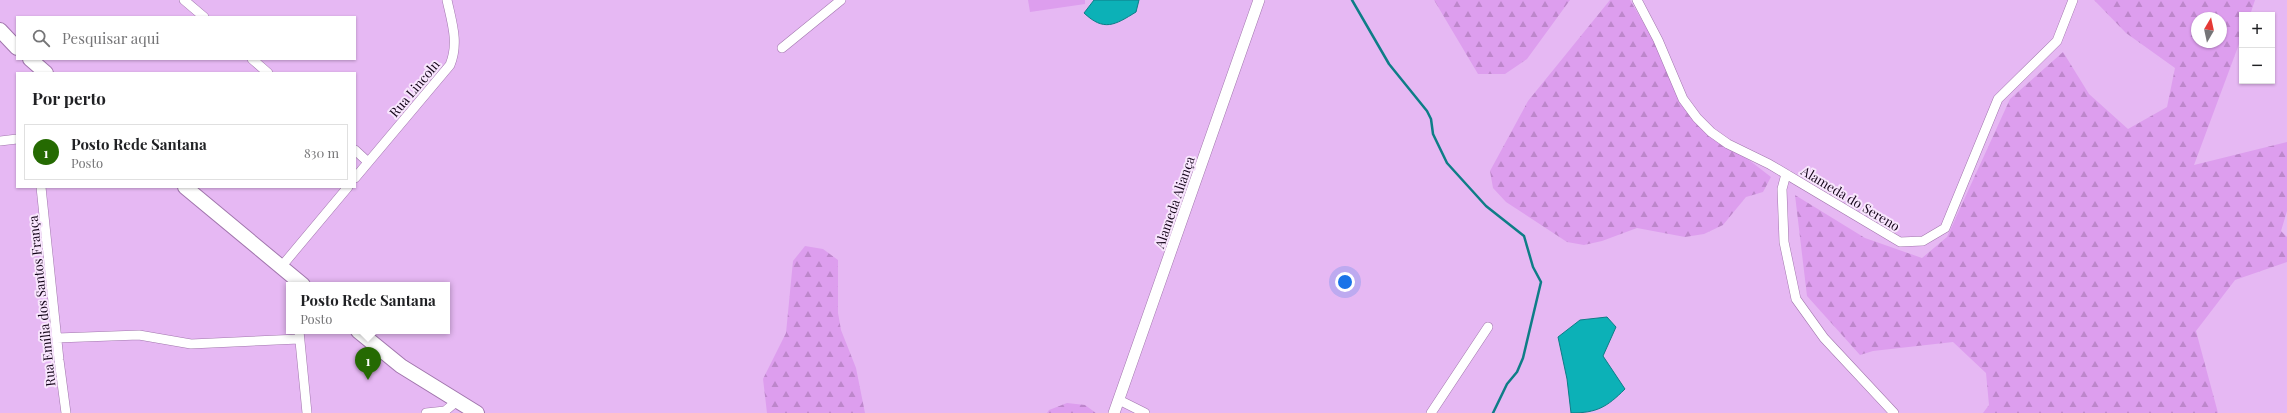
<!DOCTYPE html>
<html lang="pt">
<head>
<meta charset="utf-8">
<style>
  :root { --surface:#fff; --page:#f6f6f6; --text:#202124; --muted:#757577; --line:#e0e0e0; --accent:#256a02 }
  body { margin:0; font-family:"Playfair Display",serif; background:var(--page); color:var(--text) }
  .controls { position:absolute; right:12px; top:12px; display:grid; overflow:hidden; border-radius:0px; box-shadow:0 1px 3px #0004 }
  .controls button { width:36px; height:36px; display:grid; place-items:center; padding:0; border:0; border-bottom:1px solid var(--line); background:var(--surface); color:var(--text); font:20px sans-serif }
  .compass { position:absolute; left:2191px; top:12px; width:36px; height:36px; border-radius:50%; background:var(--surface); box-shadow:0 1px 3px #0004; rotate:9deg }
  .you { position:absolute; left:1345px; top:282px; width:14px; height:14px; margin:-10px; border:3px solid #fff; border-radius:50%; background:#1a73e8; box-shadow:0 0 0 6px #1a73e833 }
  .badge { display:grid; place-items:center; width:26px; height:26px; border-radius:50%; background:var(--accent); color:#fff; font-size:13px; font-weight:700 }
  .pin { position:absolute; translate:-50% -33px; filter:drop-shadow(0 1px 2px #0008) }
  .pin::after { content:''; position:absolute; top:21px; width:14px; height:12px; background:inherit; clip-path:polygon(0 0,100% 0,50% 100%) }
  .popup { position:absolute; left:286px; top:282px; width:164px; height:52px; box-sizing:border-box; display:grid; place-content:center; border-radius:0px; background:var(--surface); filter:drop-shadow(0 1px 3px #0005); font-size:13px; white-space:nowrap; color:var(--muted) }
  .popup b { font-size:15px; color:var(--text) }
  .popup::after { content:''; position:absolute; left:50%; top:100%; margin-left:-8px; border:8px solid transparent; border-top-color:var(--surface) }
  .list { margin:0; padding:0; list-style:none }
  h2 { display:flex; justify-content:space-between; align-items:center; height:52px; margin:0; padding:0 16px; font-size:17px }
  h2 small { font-size:13px; font-weight:400; color:var(--muted) }
  .list li { display:grid; grid-template-columns:26px 1fr auto; gap:12px; align-items:center; box-sizing:border-box; height:56px; margin:0 8px 8px; padding:0 8px; border:1px solid var(--line); border-radius:0px }
  .list b { display:block; font-size:15px; white-space:nowrap }
  .list p { margin:0; font-size:13px; white-space:nowrap; color:var(--muted) }
  .list em { font-size:13px; font-style:normal; color:var(--muted) }
  .icon { flex:none; width:22px; height:22px; fill:none; stroke:currentColor; stroke-width:2; stroke-linecap:round; stroke-linejoin:round }
  .map { position:relative; flex:none; width:2287px; height:413px; overflow:hidden }
  .search { position:absolute; background:var(--surface); box-shadow:0 1px 3px #0004; left:16px; top:16px; width:340px; height:44px; display:flex; align-items:center; gap:10px; box-sizing:border-box; padding:0 14px; border-radius:0px; color:var(--muted); font-size:15px }
  .panel { position:absolute; background:var(--surface); box-shadow:0 1px 3px #0004; left:16px; top:72px; width:340px; height:116px; border-radius:0px }
  .map>svg:first-child { display:block }
</style>
</head>
<body>
<div class="map">
<svg width="2287" height="413" viewBox="0 0 2287 413">
  <defs>
    <pattern id="forest-firs" width="22" height="20" patternUnits="userSpaceOnUse"><rect width="22" height="20" fill="#dd9eee"/><path d="M5 1l3.5 6h-7zM16 11l3.5 6h-7z" fill="#bd86cb"/></pattern>
  </defs>
  <rect width="100%" height="100%" fill="#e6b8f3"/>
  <path fill="#dd9eee" d="M1028,0H1085V4L1030,12Z"/>
  <path fill="url(#forest-firs)" fill-rule="evenodd" d="M1434,0H1570L1527,59L1505,74H1478Z
    M1610,0H1630L1709,134L1749,160L1771,177L1763,192L1746,197L1723,225L1704,234L1685,237L1637,228L1602,241L1584,245L1567,242L1506,202L1493,188L1490,171L1528,101Z
    M2094,0H2255L2250,15H2242V36L2194,165L2287,142V211L2281,231L2287,237V262L2235,280L2196,331L2218,413H1983L1989,405L1986,373L1953,342L1873,351L1860,355L1807,296L1795,195L1865,238L1922,258L1947,237L2010,99L2063,52L2089,94L2128,129L2167,107L2175,68L2126,33ZM2197,18H2221V42H2197Z
    M805,246L823,249L838,260V313L841,330L856,368L865,413H767L763,379L786,333L793,261Z
    M1067,403L1085,405L1096,413H1047L1049,410Z"/>
  <path fill="#0cb1b7" stroke="#0e7d87" d="M1094,0H1139L1136,12C1115,25 1104,32 1084,13Z
    M1607,317L1616,327L1603,356L1625,389C1607,407 1597,413 1571,413L1567,379L1558,337L1580,320Z"/>
  <g fill="none" stroke-linecap="round" stroke-linejoin="round">
    <path stroke="#0e7d87" stroke-width="2.5" d="M1352,0L1389,64L1427,111L1431,119L1433,134L1447,163L1486,206L1524,236L1533,267L1541,282L1523,358L1517,372L1507,384L1493,413"/>
    <g stroke="#a176ad" stroke-width="10">
      <path id="minor" d="M184,0L204,17
        M1637,0L1658,40L1683,99L1697,118L1711,132L1728,144L1769,164L1900,242L1923,241L1945,228L1998,99L2057,41L2073,0
        M782,48L841,0
        M252,59L268,73
        M0,141L17,139
        M355,150L368,162
        M1786,174L1782,189L1784,242L1796,299L1824,338L1894,413
        M355,178L450,65C459,43 452,23 447,0
        M41,187L59,360L66,413
        M281,267L348,187
        M299,331L307,413
        M57,338L139,335L191,344L299,339
        M1119,400L1145,413
        M426,413L445,411L457,401
        M1431,413L1488,327"/>
    </g>
    <g stroke="#a176ad" stroke-width="12">
      <path id="tertiary" d="M1114,413L1259,0"/>
    </g>
    <g stroke="#a176ad" stroke-width="16">
      <path id="primary" d="M0,30L17,48
        M30,59L46,73
        M185,187L303,285
        M358,331L401,366L477,413"/>
    </g>
    <use href="#minor" stroke="#fff" stroke-width="9"/>
    <use href="#tertiary" stroke="#fff" stroke-width="11"/>
    <use href="#primary" stroke="#fff" stroke-width="14"/>
  </g>
  <g text-anchor="middle" dominant-baseline="central" stroke-width="4" stroke-linejoin="round" paint-order="stroke">
    <g font-size="13" fill="#130418" stroke="#f8e5fd">
      <text transform="translate(414 88) rotate(-50)">Rua Lincoln</text>
      <text transform="translate(1851 198) rotate(31)">Alameda do Sereno</text>
      <text transform="translate(1174 202) rotate(-71)">Alameda Aliança</text>
      <text transform="translate(41 301) rotate(-96)">Rua Emília dos Santos França</text>
    </g>
  </g>
</svg>
<div class="controls">
<button>+</button>
<button>−</button>
</div>
<svg class="compass" viewBox="-18 -18 36 36"><path d="M0-13l5 13h-10z" fill="#e53935"/><path d="M0 13l5-13h-10z" fill="#757577"/></svg>
<div class="you"></div>
<div class="pin badge" style="left:368px;top:380px">1</div>
<div class="popup"><b>Posto Rede Santana</b>Posto</div>
<div class="search"><svg class="icon" aria-label="search" viewBox="0 0 24 24"><circle cx="10" cy="10" r="6"/><path d="M15 15l6 6"/></svg>Pesquisar aqui</div>
<section class="panel">
<h2>Por perto<small></small></h2>
<ul class="list">
<li><span class="badge">1</span><div><b>Posto Rede Santana</b><p>Posto</p></div><em>830 m</em></li>
</ul>
</section>
</div>
</body>
</html>
